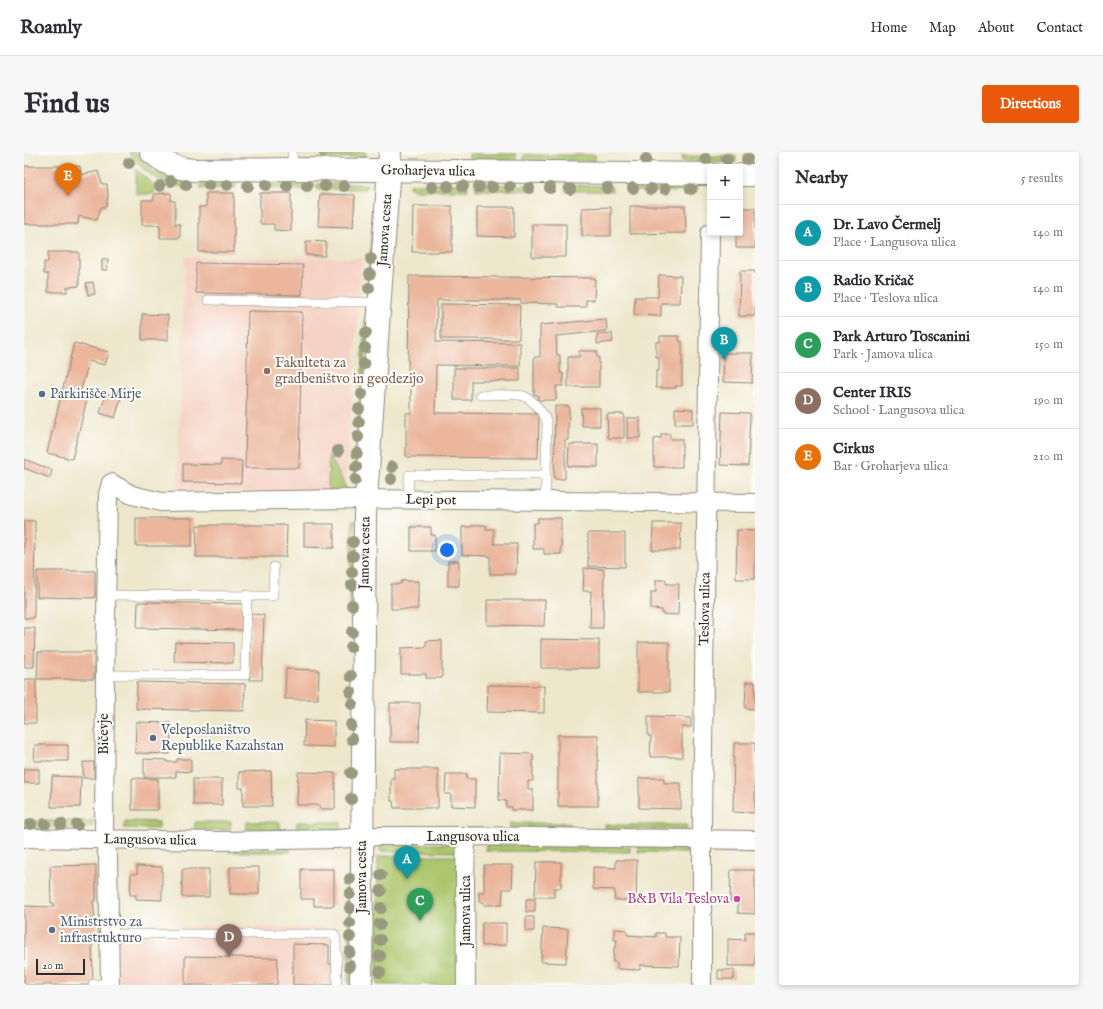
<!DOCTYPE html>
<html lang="en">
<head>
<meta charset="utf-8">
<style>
  :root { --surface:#fff; --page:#f7f7f7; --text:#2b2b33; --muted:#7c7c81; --line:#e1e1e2; --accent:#ea580c }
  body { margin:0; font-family:"IM FELL English",serif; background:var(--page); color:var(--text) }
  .controls { position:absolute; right:12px; top:12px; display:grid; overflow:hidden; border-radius:4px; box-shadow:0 2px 6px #0003 }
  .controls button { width:36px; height:36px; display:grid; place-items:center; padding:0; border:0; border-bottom:1px solid var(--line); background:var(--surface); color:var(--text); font:20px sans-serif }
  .scale { position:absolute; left:12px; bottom:10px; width:49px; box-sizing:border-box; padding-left:4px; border:2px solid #2b2b2b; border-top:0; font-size:11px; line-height:14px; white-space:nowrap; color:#2b2b2b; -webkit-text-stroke:3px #fdfcf7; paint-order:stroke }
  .you { position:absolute; left:423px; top:398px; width:14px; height:14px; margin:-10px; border:3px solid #fff; border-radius:50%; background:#1a73e8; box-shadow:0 0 0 6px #1a73e833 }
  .badge { display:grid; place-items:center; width:26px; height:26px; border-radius:50%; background:var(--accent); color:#fff; font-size:13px; font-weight:700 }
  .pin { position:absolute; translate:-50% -33px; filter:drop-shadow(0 1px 2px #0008) }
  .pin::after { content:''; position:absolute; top:21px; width:14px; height:12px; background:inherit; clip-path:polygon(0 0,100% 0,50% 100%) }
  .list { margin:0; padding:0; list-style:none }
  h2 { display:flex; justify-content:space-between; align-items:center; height:52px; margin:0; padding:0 16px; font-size:17px }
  h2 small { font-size:13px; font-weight:400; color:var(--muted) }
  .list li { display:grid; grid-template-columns:26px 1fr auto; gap:12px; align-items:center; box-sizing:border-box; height:56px; padding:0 16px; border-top:1px solid var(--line) }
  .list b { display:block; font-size:15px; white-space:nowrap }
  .list p { margin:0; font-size:13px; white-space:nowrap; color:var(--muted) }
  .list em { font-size:13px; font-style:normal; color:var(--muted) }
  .map { position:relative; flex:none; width:731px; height:833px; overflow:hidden; border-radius:4px }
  header { display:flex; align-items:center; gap:24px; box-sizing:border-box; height:56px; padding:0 20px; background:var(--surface); border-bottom:1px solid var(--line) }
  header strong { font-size:19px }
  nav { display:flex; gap:22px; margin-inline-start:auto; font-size:14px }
  .intro { display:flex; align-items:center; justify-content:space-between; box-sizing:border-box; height:96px; padding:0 24px }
  h1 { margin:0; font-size:28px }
  .button { padding:10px 18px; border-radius:4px; background:var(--accent); color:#fff; font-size:14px; font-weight:700 }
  main { display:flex; gap:24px; padding:0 24px }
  aside { flex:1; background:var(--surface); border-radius:4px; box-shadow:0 2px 6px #0003 }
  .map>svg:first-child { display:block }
</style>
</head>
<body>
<header>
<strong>Roamly</strong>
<nav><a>Home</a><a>Map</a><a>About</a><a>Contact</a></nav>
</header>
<div class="intro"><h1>Find us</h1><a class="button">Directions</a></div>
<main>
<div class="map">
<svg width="731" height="833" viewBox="0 0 731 833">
  <rect width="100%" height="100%" fill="#fdfcf7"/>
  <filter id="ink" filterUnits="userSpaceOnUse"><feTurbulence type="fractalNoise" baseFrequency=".025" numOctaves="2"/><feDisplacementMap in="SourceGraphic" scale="8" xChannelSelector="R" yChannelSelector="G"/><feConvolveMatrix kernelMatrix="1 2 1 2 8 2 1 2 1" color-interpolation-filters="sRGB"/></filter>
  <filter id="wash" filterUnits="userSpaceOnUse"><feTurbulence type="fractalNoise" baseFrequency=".012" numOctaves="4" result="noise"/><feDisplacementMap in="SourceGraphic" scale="16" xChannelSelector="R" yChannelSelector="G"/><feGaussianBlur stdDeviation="0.9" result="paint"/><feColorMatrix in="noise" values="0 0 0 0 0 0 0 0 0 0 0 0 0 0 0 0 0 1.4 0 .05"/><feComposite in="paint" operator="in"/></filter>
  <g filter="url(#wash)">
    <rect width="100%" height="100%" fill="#eee7cc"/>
    <path fill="#f6d2c4" d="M161,105L338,106L321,339H153Z
      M94,773L316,776V833H95Z"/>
    <path fill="#abc66c" stroke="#6b784c" d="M105,0H111C127,20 141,28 166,31V36C141,34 118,21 105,0Z
      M298,0H341L343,5L298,6Z
      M445,2H492V8H445Z
      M500,3H571V9L500,8Z
      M658,4H712V10L658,9Z
      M112,17L130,33V42H112Z
      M177,31H212V36H177Z
      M238,31L285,32V37L238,36Z
      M293,32H340L343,33L342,36L340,37H293Z
      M393,32H443L444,38H390L385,35V33Z
      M452,32L509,33V38H452Z
      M541,33L587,34L588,39H541Z
      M605,34H671L674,35L672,40L606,39Z
      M349,61H353L345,145H343Z
      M342,158H345L333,331H330Z
      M305,303L322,336L321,338H304Z
      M328,369H331L330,455L326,456Z
      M0,669H70L67,676L0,675Z
      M101,669L135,670V677L100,676Z
      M171,670H207L206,678H171Z
      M223,670H256V678L222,677Z
      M273,670H317V678H273Z
      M486,671H546L545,678H486Z
      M581,673H663V678L581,677Z
      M356,692H437V700L356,699Z
      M463,693L606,695V700L462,699Z
      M615,694L664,696L665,701L614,700Z
      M698,695H731V701H688L691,697Z
      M205,697H266V700H205Z
      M354,704H439L438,833H353Z
      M325,713H328L327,833H324Z"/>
    <g id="blocks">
      <path fill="#ebb69c" d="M0,14H56L57,23L74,19L78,32H83L84,44L82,55H77L73,68L55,64L54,72H0Z
        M147,41V49H151V72H156V86H136V73H118V48H130V42Z
        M182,41H210V100H175V55H182Z
        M236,41H267V79L250,78V72H236Z
        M296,42L331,43L329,75L294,74Z
        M389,54H428V100H388Z
        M606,54H661L662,81L606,82Z
        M453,55H490V85L453,84Z
        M587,55V84H558V56Z
        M716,56H731V96H712V81H716Z
        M508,72H542V105H508Z
        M282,89L302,90L301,104L282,103Z
        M24,100H55V134L43,135V140H24V122H20V110H24Z
        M78,107H84L83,118H78Z
        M172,111L279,113L278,143L172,141Z
        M716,119H731V164H715Z
        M635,123L657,124L656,151H637V164L610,163L611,145H634Z
        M385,124L571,126L570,148H562V155H534V152L497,151V148H413L412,190L496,191V214L412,213L411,261L515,262L514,306L382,305V261H387V233L384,232Z
        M69,130L71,142L64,143L62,131Z
        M417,152L496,153L495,187H417Z
        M224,159L278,160L275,316H221Z
        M118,162L144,163V188H118Z
        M582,167L583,179L532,184L533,203H536V221H539V234H532V248H514V243H510V205H516V173Z
        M588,181L589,190L573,192V182Z
        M636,184H655V189H658V234H651L652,236H632V219H635V205H632V190H636Z
        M50,191L85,200L81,213L65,209L56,241L64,243L48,307L23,301Z
        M555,199H573V205H575V235H544V205H555Z
        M700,201H729L728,231L699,230Z
        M430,216H496V229H447V248H430Z
        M82,242L97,246L91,266L76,261Z
        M531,254H545L544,288H541V327H530Z
        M557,256H576V274H558Z
        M651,256L669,257V272H651Z
        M698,260L726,261L724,314L696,313Z
        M583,262H600V286H584Z
        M603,266H616V286H603Z
        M637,282H646V287H658V315H630V287L637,286Z
        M545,292H574V315L544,314Z
        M0,307L28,318L26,326L0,316Z
        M197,308L218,309L217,331L159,330V312L197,313Z
        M112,366H168V394H112Z
        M514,366H537V402H520V397H509V371H514Z
        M0,369H11L10,466H0Z
        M629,371H657L656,398H628Z
        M280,372H310V396L280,395Z
        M173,373H263L262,405H172Z
        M448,373H462V377H470V392H493L492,422H466V404L438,403V375H448Z
        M387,375H407V383H411V399H387Z
        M713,378L731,379V427H712Z
        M564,381H601V415L564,414Z
        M424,409H435V434H424Z
        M560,416L580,417L579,476H566L567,439H559Z
        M13,419H71V446L13,445Z
        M632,428H642V432H655L654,463L638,462V458L627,457V440H632Z
        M377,429H394V457H367V432H377Z
        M463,448H521L520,474L463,473Z
        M114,450L221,452L220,478L113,476Z
        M227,462L240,463L238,528H225Z
        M0,476H11L10,515H0Z
        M517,487L575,488V516H517Z
        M418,488V526H402V522H377V496L402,495V489Z
        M151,490L209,491V511L150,510Z
        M614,490H645V540H614Z
        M14,500H70V527H13Z
        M262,517L295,518L294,547H261Z
        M0,527H12V571H0Z
        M113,530L221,532L220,559L112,557Z
        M722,530H731V557L721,556Z
        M464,533L520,534V561L463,560Z
        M366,551H396L395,590H366Z
        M624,564L659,565V566H667V575H658V605H626L627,584H624Z
        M281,568L310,569V595L280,594Z
        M112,570L147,571L146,602L111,601Z
        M534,583H574V654H534Z
        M710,591H731V661L709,660Z
        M11,593H44V609H10Z
        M476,601L509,602V629H504V637H509V658H487L488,655H482V649L475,648Z
        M120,607L143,608V610H153V607H167V620L152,619V625H120Z
        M59,610H70V626H59Z
        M0,617H15V631H0Z
        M370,617H414V656H370L369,649H367V626H370Z
        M247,619L248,654H219V636H215V620Z
        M274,620L311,621V657H296V653H273Z
        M422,622H443L442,627H451V655L427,654V642H421Z
        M28,624L57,625L56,655H27Z
        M108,626L134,627V658H108Z
        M615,626H640V631H657V657L615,656Z
        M169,627H198V653H169Z
        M592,708H613L612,748H590L591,738L569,737V715L592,716Z
        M512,710H537V736H530V745H511Z
        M72,713V749H69L71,768L76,788L68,790L69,833H0V754L30,755V751H27L26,714Z
        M460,713H489L488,737H479L478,753H460V750H455V740H460Z
        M113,714L138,715V748L112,747V743H106L107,722H113Z
        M206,715H235V742H206Z
        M158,717H185V745H158Z
        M277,717H310V754H290V747H277Z
        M707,718H731V762L714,761V749H706Z
        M502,747H511V760H502Z
        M502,765H510V779H502Z
        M458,771H482V793L458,794Z
        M519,776L544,777L542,811L517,810Z
        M590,777L603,778V783L632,785V781H641V785H656L655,814L616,813V818L593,817V810H589L590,795H592L593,788H590Z
        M721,780H731V814H704V787L721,788Z
        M269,792L305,793V812H310L309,833H269Z
        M161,804L254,806L253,833H161Z
        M694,818H710V827H694Z"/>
    </g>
  </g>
  <g filter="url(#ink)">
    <use href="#blocks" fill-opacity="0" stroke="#8c897c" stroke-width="1"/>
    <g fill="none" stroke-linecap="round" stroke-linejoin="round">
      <g stroke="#8c897c" stroke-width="10">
        <path id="service" d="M268,0L269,17
          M184,148L302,150H356
          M384,348L385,323H522L523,270C519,260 510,249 500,244C495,242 463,243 456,243
          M521,350L522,323
          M82,443L249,444L250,415
          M81,523H221L223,443
          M85,782H310L312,787L313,833
          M69,832H86"/>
      </g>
      <g stroke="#8c897c" stroke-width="20">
        <path id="minor" d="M0,686L195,689L314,687L353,684H442L731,688
          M86,833L84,705L80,687L81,523L84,342L87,331L108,343L137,350L327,347L731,351
          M442,833L441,727L442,684
          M678,833V670L686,81"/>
      </g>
      <g stroke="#8c897c" stroke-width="24">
        <path id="tertiary" d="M127,0C139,11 154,17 170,18L269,17L686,22
          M716,23H731
          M337,833L341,362L366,0"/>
      </g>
      <use href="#service" stroke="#fff" stroke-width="9"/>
      <use href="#minor" stroke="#fff" stroke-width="18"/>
      <use href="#tertiary" stroke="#fff" stroke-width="22"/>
    </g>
    <g fill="#98997e">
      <circle cx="622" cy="7" r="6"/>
      <circle cx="682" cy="7" r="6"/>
      <circle cx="703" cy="7" r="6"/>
      <circle cx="723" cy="7" r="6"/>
      <circle cx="105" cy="11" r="6"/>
      <circle cx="147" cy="29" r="6"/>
      <circle cx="162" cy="33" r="6"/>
      <circle cx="185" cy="33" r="6"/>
      <circle cx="203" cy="33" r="6"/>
      <circle cx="242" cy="33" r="6"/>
      <circle cx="136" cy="34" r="6"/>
      <circle cx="224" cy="34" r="6"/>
      <circle cx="263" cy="34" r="6"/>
      <circle cx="283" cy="34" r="6"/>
      <circle cx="301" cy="34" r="6"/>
      <circle cx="320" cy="34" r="6"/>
      <circle cx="424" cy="34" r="6"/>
      <circle cx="439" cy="34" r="6"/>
      <circle cx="408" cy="35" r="6"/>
      <circle cx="455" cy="35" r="6"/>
      <circle cx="468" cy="35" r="6"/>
      <circle cx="486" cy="35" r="6"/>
      <circle cx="505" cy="36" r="6"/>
      <circle cx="526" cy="36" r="6"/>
      <circle cx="583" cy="36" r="6"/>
      <circle cx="609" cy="36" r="6"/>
      <circle cx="546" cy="37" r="6"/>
      <circle cx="627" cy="37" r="6"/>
      <circle cx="641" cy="37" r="6"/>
      <circle cx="667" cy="37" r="6"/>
      <circle cx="347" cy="107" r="6"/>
      <circle cx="346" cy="122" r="6"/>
      <circle cx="345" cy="136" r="6"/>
      <circle cx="342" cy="181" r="6"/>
      <circle cx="341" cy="196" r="6"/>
      <circle cx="340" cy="212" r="6"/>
      <circle cx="338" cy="242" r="6"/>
      <circle cx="335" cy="257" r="6"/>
      <circle cx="335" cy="270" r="6"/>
      <circle cx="334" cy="285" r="6"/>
      <circle cx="314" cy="299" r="6"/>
      <circle cx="333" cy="301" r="6"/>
      <circle cx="332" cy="315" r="6"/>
      <circle cx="368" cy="315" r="6"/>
      <circle cx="367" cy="327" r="6"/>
      <circle cx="331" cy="328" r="6"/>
      <circle cx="329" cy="390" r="6"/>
      <circle cx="329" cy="404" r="6"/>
      <circle cx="328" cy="420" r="6"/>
      <circle cx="328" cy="433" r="6"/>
      <circle cx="328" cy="453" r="6"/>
      <circle cx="328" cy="480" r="6"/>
      <circle cx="327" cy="495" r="6"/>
      <circle cx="327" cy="524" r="6"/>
      <circle cx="327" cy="540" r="6"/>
      <circle cx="328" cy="552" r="6"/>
      <circle cx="327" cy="573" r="6"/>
      <circle cx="328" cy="587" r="6"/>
      <circle cx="327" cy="621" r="6"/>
      <circle cx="327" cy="647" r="6"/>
      <circle cx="7" cy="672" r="6"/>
      <circle cx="21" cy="672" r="6"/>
      <circle cx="37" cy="672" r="6"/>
      <circle cx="53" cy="673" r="6"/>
      <circle cx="357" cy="723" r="6"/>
      <circle cx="326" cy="727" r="6"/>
      <circle cx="357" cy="739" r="6"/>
      <circle cx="326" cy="742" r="6"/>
      <circle cx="326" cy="756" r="6"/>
      <circle cx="357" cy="756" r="6"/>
      <circle cx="326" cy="771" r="6"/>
      <circle cx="356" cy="772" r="6"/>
      <circle cx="326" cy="785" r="6"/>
      <circle cx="356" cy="788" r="6"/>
      <circle cx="326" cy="800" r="6"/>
      <circle cx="356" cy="804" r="6"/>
      <circle cx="326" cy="814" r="6"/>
      <circle cx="356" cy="820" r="6"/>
    </g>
  </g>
  <circle fill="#8d6e63" stroke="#fdfcf7" stroke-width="1.5" cx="243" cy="219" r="4"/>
  <g fill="#5c6f8a" stroke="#fdfcf7" stroke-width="1.5">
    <circle cx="18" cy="242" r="4"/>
    <circle cx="129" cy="586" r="4"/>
    <circle cx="28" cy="778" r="4"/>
  </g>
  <circle fill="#d1479c" stroke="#fdfcf7" stroke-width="1.5" cx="713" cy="747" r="4"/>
  <g text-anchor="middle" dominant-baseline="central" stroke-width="4" stroke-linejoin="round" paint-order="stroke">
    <g font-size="14" fill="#2b2b2b" stroke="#fdfcf7">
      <text transform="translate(404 19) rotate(1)">Groharjeva ulica</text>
      <text transform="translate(361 78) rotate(-86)">Jamova cesta</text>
      <text transform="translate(407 348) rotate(1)">Lepi pot</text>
      <text transform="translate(341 401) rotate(-89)">Jamova cesta</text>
      <text transform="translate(681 457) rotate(-89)">Teslova ulica</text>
      <text transform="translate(80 582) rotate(-90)">Bičevje</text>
      <text x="449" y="685">Langusova ulica</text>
      <text transform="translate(126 688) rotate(1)">Langusova ulica</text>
      <text transform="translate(338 725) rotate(-90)">Jamova cesta</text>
      <text transform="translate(442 759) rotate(-90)">Jamova ulica</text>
    </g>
    <g font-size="14" fill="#785e54" stroke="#fdfcf7" text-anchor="start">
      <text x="251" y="211">Fakulteta za<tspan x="251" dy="16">gradbeništvo in geodezijo</tspan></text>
    </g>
    <g font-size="14" fill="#4e5e75" stroke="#fdfcf7" text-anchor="start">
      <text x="26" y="242">Parkirišče Mirje</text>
      <text x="137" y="578">Veleposlaništvo<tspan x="137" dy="16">Republike Kazahstan</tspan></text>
      <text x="36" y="770">Ministrstvo za<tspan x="36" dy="16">infrastrukturo</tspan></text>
    </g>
    <g font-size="14" fill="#b23c85" stroke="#fdfcf7" text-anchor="end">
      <text x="705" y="747">B&amp;B Vila Teslova</text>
    </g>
  </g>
</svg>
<div class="controls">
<button>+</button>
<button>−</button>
</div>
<div class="scale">20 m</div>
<div class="you"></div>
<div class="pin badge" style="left:383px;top:727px;background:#0f9aa8">A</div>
<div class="pin badge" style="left:700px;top:208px;background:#0f9aa8">B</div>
<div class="pin badge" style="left:396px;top:769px;background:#2e9e5b">C</div>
<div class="pin badge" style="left:205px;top:805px;background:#8d6e63">D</div>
<div class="pin badge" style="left:44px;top:44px;background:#e8710a">E</div>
</div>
<aside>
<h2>Nearby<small>5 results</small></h2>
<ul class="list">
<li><span class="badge" style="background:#0f9aa8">A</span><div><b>Dr. Lavo Čermelj</b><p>Place · Langusova ulica</p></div><em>140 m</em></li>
<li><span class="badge" style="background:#0f9aa8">B</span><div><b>Radio Kričač</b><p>Place · Teslova ulica</p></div><em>140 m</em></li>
<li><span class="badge" style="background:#2e9e5b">C</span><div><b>Park Arturo Toscanini</b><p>Park · Jamova ulica</p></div><em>150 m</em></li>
<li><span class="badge" style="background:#8d6e63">D</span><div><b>Center IRIS</b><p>School · Langusova ulica</p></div><em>190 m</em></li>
<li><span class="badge" style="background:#e8710a">E</span><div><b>Cirkus</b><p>Bar · Groharjeva ulica</p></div><em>210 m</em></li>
</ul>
</aside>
</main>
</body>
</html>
